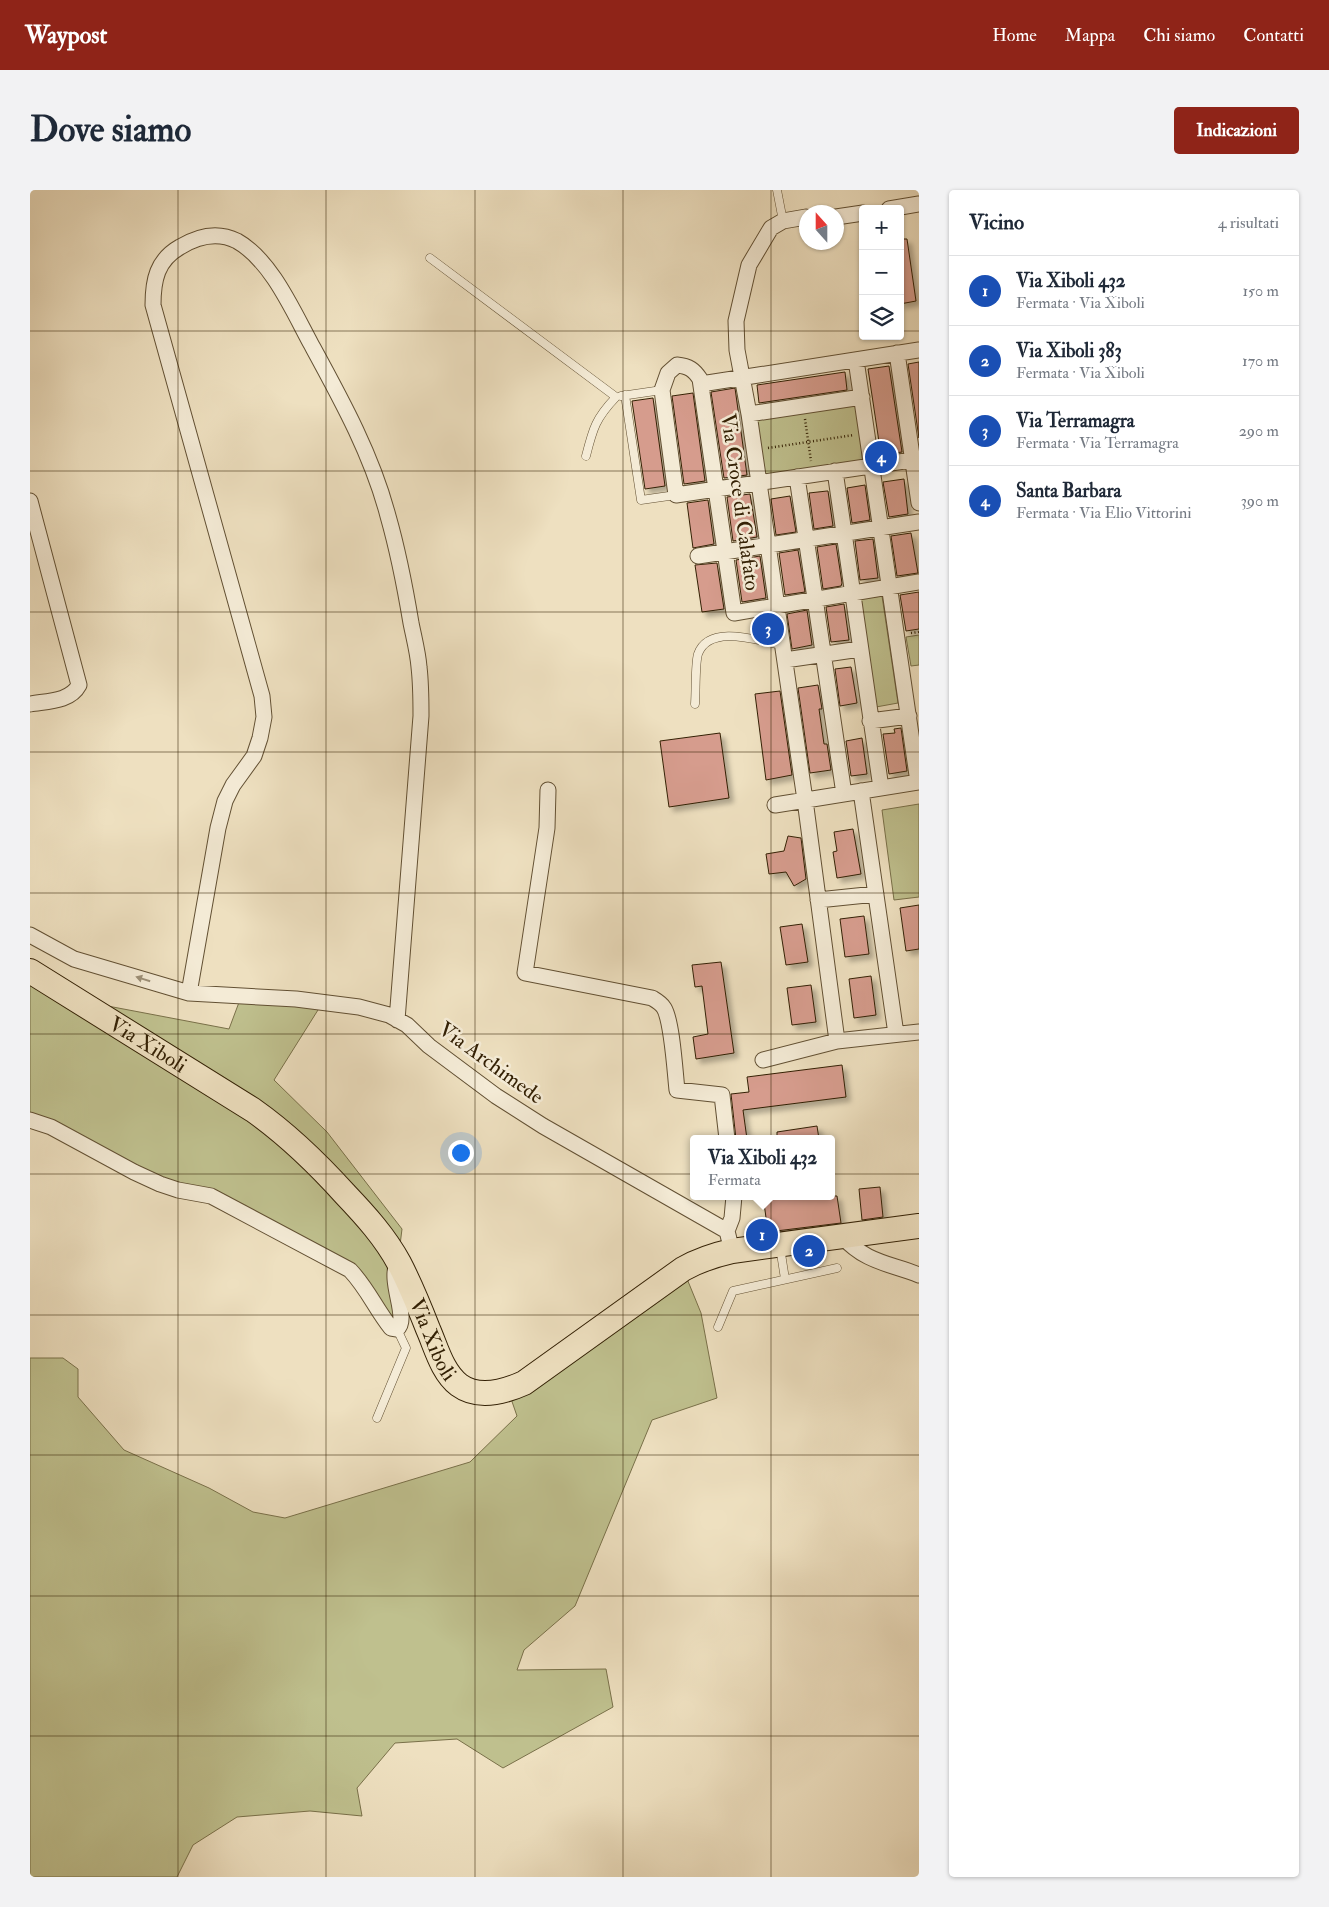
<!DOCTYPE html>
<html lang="it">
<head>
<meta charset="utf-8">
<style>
  :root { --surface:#fff; --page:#f2f2f3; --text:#1f2937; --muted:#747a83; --line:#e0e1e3; --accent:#8f2418 }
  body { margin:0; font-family:"IM FELL Double Pica",serif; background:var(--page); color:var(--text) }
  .controls { position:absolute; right:15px; top:15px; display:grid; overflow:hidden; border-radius:5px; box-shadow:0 1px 4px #0004 }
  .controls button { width:45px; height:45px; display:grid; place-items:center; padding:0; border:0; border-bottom:1px solid var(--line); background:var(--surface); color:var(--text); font:25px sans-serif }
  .compass { position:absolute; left:769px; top:15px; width:45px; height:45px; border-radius:50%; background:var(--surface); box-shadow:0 1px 4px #0004; rotate:339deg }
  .you { position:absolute; left:430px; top:962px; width:18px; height:18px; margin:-12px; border:4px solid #fff; border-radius:50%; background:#1a73e8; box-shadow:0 0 0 8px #1a73e833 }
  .badge { display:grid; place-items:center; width:32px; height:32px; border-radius:50%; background:var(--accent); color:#fff; font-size:16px; font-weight:700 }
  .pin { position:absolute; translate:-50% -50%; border:2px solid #fff; box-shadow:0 1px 5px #0006 }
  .popup { position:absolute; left:660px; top:945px; width:145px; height:65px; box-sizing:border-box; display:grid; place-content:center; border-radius:5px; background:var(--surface); filter:drop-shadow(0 1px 4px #0005); font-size:16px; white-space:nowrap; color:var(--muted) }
  .popup b { font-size:19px; color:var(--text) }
  .popup::after { content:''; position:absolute; left:50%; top:100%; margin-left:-10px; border:10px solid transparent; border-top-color:var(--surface) }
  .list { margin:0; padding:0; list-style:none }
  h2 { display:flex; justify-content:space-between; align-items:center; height:65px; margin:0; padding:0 20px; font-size:21px }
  h2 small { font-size:16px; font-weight:400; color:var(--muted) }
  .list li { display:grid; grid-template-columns:32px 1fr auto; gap:15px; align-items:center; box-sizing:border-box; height:70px; padding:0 20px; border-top:1px solid var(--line) }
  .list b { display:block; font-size:19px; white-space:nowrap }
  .list p { margin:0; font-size:16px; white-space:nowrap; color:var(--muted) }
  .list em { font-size:16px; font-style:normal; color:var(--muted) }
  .icon { flex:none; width:28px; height:28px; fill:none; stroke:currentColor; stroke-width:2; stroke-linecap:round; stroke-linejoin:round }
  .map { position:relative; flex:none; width:889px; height:1687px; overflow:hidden; border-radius:5px }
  header { display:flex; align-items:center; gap:30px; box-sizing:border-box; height:70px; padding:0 25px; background:var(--accent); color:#fff }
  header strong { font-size:24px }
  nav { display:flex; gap:28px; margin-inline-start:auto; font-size:18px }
  .intro { display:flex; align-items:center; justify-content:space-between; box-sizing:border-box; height:120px; padding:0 30px }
  h1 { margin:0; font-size:35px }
  .button { padding:12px 22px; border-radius:5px; background:var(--accent); color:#fff; font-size:18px; font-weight:700 }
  main { display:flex; gap:30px; padding:0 30px }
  aside { flex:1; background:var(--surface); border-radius:5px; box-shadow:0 1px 4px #0004 }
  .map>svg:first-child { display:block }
</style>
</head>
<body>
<header>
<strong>Waypost</strong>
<nav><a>Home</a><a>Mappa</a><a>Chi siamo</a><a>Contatti</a></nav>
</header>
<div class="intro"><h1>Dove siamo</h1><a class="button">Indicazioni</a></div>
<main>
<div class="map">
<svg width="889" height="1687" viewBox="0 0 889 1687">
  <defs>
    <filter id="shadow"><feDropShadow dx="4.5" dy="4.5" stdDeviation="2.5" flood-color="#0004"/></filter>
  </defs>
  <rect width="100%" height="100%" fill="#eee0c0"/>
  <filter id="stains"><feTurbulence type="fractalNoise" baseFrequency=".004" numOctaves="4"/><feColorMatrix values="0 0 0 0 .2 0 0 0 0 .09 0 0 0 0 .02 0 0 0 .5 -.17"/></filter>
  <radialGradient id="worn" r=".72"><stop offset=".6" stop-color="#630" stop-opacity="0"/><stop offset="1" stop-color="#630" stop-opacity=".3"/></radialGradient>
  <path fill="#bfc08e" stroke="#797049" d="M828,212L836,272L732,287L723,227Z
    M852,406L868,513L846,517L830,409Z
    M889,445V475L881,476L876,447Z
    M889,614V707L864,710L852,620Z
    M0,781L46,810L199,839L211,807L293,812L244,890L297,942L372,1039L368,1071L367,1139L332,1093L165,1002L0,930Z
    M653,1079L671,1123L687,1208L622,1230L545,1416L494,1460L487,1480L576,1479L583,1517L473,1578L427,1549L365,1553L327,1598L332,1626L280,1621L207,1627L163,1655L147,1687H0V1168H33L48,1179V1207L94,1260L179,1298L223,1322L255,1328L440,1272L487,1226L478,1200Z"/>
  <path fill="#d69c8d" stroke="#332004" filter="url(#shadow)" d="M870,49H877L886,111L870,114Z
    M889,172V248L878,174Z
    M859,176L872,262L851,265L838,179Z
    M815,182L817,200L729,213L727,195Z
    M705,198L717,285L694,288L681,202Z
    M663,203L675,291L654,294L642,206Z
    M623,208L635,296L615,299L602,211Z
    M874,289L878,324L859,327L853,292Z
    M835,295L840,330L822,333L817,298Z
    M797,301H798L803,336L784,339L779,303Z
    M720,304L727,347L703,351L697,307Z
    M760,306L766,342L746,345L741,309Z
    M678,310L684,354L663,358L657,313Z
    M881,343L888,383L867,386L861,346Z
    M843,349L848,388L830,390L825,351Z
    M806,354L812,393L811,396L793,399L787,357Z
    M768,360L775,402L755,405L749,363Z
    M730,366L736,408L712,412L706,370Z
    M687,373L694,419L672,422L665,375Z
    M889,402V439L876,441L870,405Z
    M814,414L819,450L801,452L796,417Z
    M777,420L782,455L762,459L757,424Z
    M821,477L827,513L810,516L805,479Z
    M788,495L792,519H789L794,554H797L801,580L780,583L768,498Z
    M750,501L762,585L736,590L725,504Z
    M871,538L877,581L859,584L853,544L865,543L864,539Z
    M690,543L699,608L639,617L630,551Z
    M832,548L837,584L821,586L816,551Z
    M823,639L831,684L807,688L803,662L807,661L804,642Z
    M758,646L771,648L776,689L764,696L756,682L739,684L736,664L754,661Z
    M889,715V759L876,761L870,718Z
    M834,726L839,764L815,767L810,729Z
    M772,734L778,772L756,775L750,737Z
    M691,772L704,863L666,869L663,847L678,844L672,796L665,797L662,775Z
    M841,786L846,825L824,828L819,789Z
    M781,795L786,832L762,835L757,798Z
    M812,875L816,907L713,920L717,949H706L701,904L719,902L717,887Z
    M787,936L789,949H747V942Z
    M850,997L853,1027L832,1030L829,999Z
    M733,1006H807L811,1033L738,1042Z"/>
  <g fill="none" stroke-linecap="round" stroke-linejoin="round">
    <g stroke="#625033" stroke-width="9">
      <path id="lane" d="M747,0L753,31
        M400,68L586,207C566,228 563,238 556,266
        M595,205L611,310L646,305
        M591,206L632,200
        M665,514C666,501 665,474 668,464C679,433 730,451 752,455
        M750,1057L755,1089
        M688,1137L703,1101L807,1078
        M347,1228L376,1158L367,1139"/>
    </g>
    <g stroke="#625033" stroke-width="17">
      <path id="street" d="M859,19L889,14
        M776,27L753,31L741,38L719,75L706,131L707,160L719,224L775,610L807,851
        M806,27L833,23
        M867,163L889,313
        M826,170L888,592
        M671,194L889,160
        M719,224L832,207
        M889,269C808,281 727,293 646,305L632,200L638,183L647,175C659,176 664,180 670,189L704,423L889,392
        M805,281L851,598
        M767,287L814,604
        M0,311L49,495C40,512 17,511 0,514
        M668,366L889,332
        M755,470L830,459
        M840,531L879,526
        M518,600L517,638L495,783L622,808C627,811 631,813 634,818C642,831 645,882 647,900L692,905L697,949
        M831,601L866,844
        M745,615L889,592
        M788,710L846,704
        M0,745L44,769L159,803L266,809L329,817L359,825L377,835L399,856L466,906L513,936L697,1041L702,1061
        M159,803L188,638L195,611L203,595L224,566L230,548L234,527L232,506L123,115C123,90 127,70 150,57C168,46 187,41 207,51C241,70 263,121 281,154C311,209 342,265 358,326C368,361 375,397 381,433C384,448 388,463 389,477C391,494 391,510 391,526L367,830
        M733,870L807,851L889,842
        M0,930L21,937L104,982L130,994L148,1000L181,1006L320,1080C338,1099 345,1118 361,1138L367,1139C380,1128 357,1092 368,1071
        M697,1041L702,1028L704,1006
        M812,1046C835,1072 858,1073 889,1085"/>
    </g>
    <g stroke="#332004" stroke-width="26">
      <g id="primary">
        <path id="s1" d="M0,781L223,920C257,944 287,973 315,1004C335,1025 355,1047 369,1073C380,1094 389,1116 398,1139C406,1157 412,1182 429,1195C448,1209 474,1202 494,1193L653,1079C669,1070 684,1065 702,1061L889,1036"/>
      </g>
    </g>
    <path stroke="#332004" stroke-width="2.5" stroke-dasharray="1 2.5" stroke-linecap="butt" d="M775,229L781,271
      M738,258L824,245
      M881,443L889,442"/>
    <use href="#lane" stroke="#f4ebd6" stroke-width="8"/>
    <use href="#street" stroke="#f4ebd6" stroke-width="15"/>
    <use href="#primary" stroke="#eee0c0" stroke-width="24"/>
  </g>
  <defs><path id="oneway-solid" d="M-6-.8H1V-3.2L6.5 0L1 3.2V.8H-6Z" transform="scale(1.25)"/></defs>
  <use fill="#9d9078" href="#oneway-solid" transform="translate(113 789) rotate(-163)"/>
  <path fill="none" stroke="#332004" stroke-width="1" stroke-opacity="0.55" d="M148,0V1687M296,0V1687M445,0V1687M593,0V1687M741,0V1687M0,141H833M870,141H889M0,281H889M0,422H889M0,562H889M0,703H889M0,844H889M0,984H889M0,1125H889M0,1265H889M0,1406H889M0,1546H889"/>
  <g text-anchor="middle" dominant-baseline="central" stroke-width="5" stroke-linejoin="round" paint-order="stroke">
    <g font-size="21" fill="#332004" stroke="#f4ebd6">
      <text transform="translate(710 312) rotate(82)">Via Croce di Calafato</text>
      <text stroke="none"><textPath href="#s1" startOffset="139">Via Xiboli</textPath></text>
      <text transform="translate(461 873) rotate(36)">Via Archimede</text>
      <text stroke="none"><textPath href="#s1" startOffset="559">Via Xiboli</textPath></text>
    </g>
  </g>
  <rect width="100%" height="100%" filter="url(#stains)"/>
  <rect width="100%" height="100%" fill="url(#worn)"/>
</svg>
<div class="controls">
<button>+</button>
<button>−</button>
<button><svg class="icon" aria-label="layers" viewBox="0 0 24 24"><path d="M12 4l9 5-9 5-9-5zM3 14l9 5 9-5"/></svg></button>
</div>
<svg class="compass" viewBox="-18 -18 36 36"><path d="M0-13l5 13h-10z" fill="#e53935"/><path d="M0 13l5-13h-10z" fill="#747a83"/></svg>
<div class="you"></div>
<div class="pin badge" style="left:732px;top:1045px;background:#1a4fb4">1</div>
<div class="popup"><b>Via Xiboli 432</b>Fermata</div>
<div class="pin badge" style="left:779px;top:1061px;background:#1a4fb4">2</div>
<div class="pin badge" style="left:738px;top:439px;background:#1a4fb4">3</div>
<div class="pin badge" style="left:851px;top:267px;background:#1a4fb4">4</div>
</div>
<aside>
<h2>Vicino<small>4 risultati</small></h2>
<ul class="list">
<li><span class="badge" style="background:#1a4fb4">1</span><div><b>Via Xiboli 432</b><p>Fermata · Via Xiboli</p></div><em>150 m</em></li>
<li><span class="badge" style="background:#1a4fb4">2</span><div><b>Via Xiboli 383</b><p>Fermata · Via Xiboli</p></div><em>170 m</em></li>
<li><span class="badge" style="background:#1a4fb4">3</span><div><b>Via Terramagra</b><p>Fermata · Via Terramagra</p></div><em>290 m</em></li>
<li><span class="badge" style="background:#1a4fb4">4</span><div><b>Santa Barbara</b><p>Fermata · Via Elio Vittorini</p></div><em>390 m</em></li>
</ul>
</aside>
</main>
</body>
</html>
